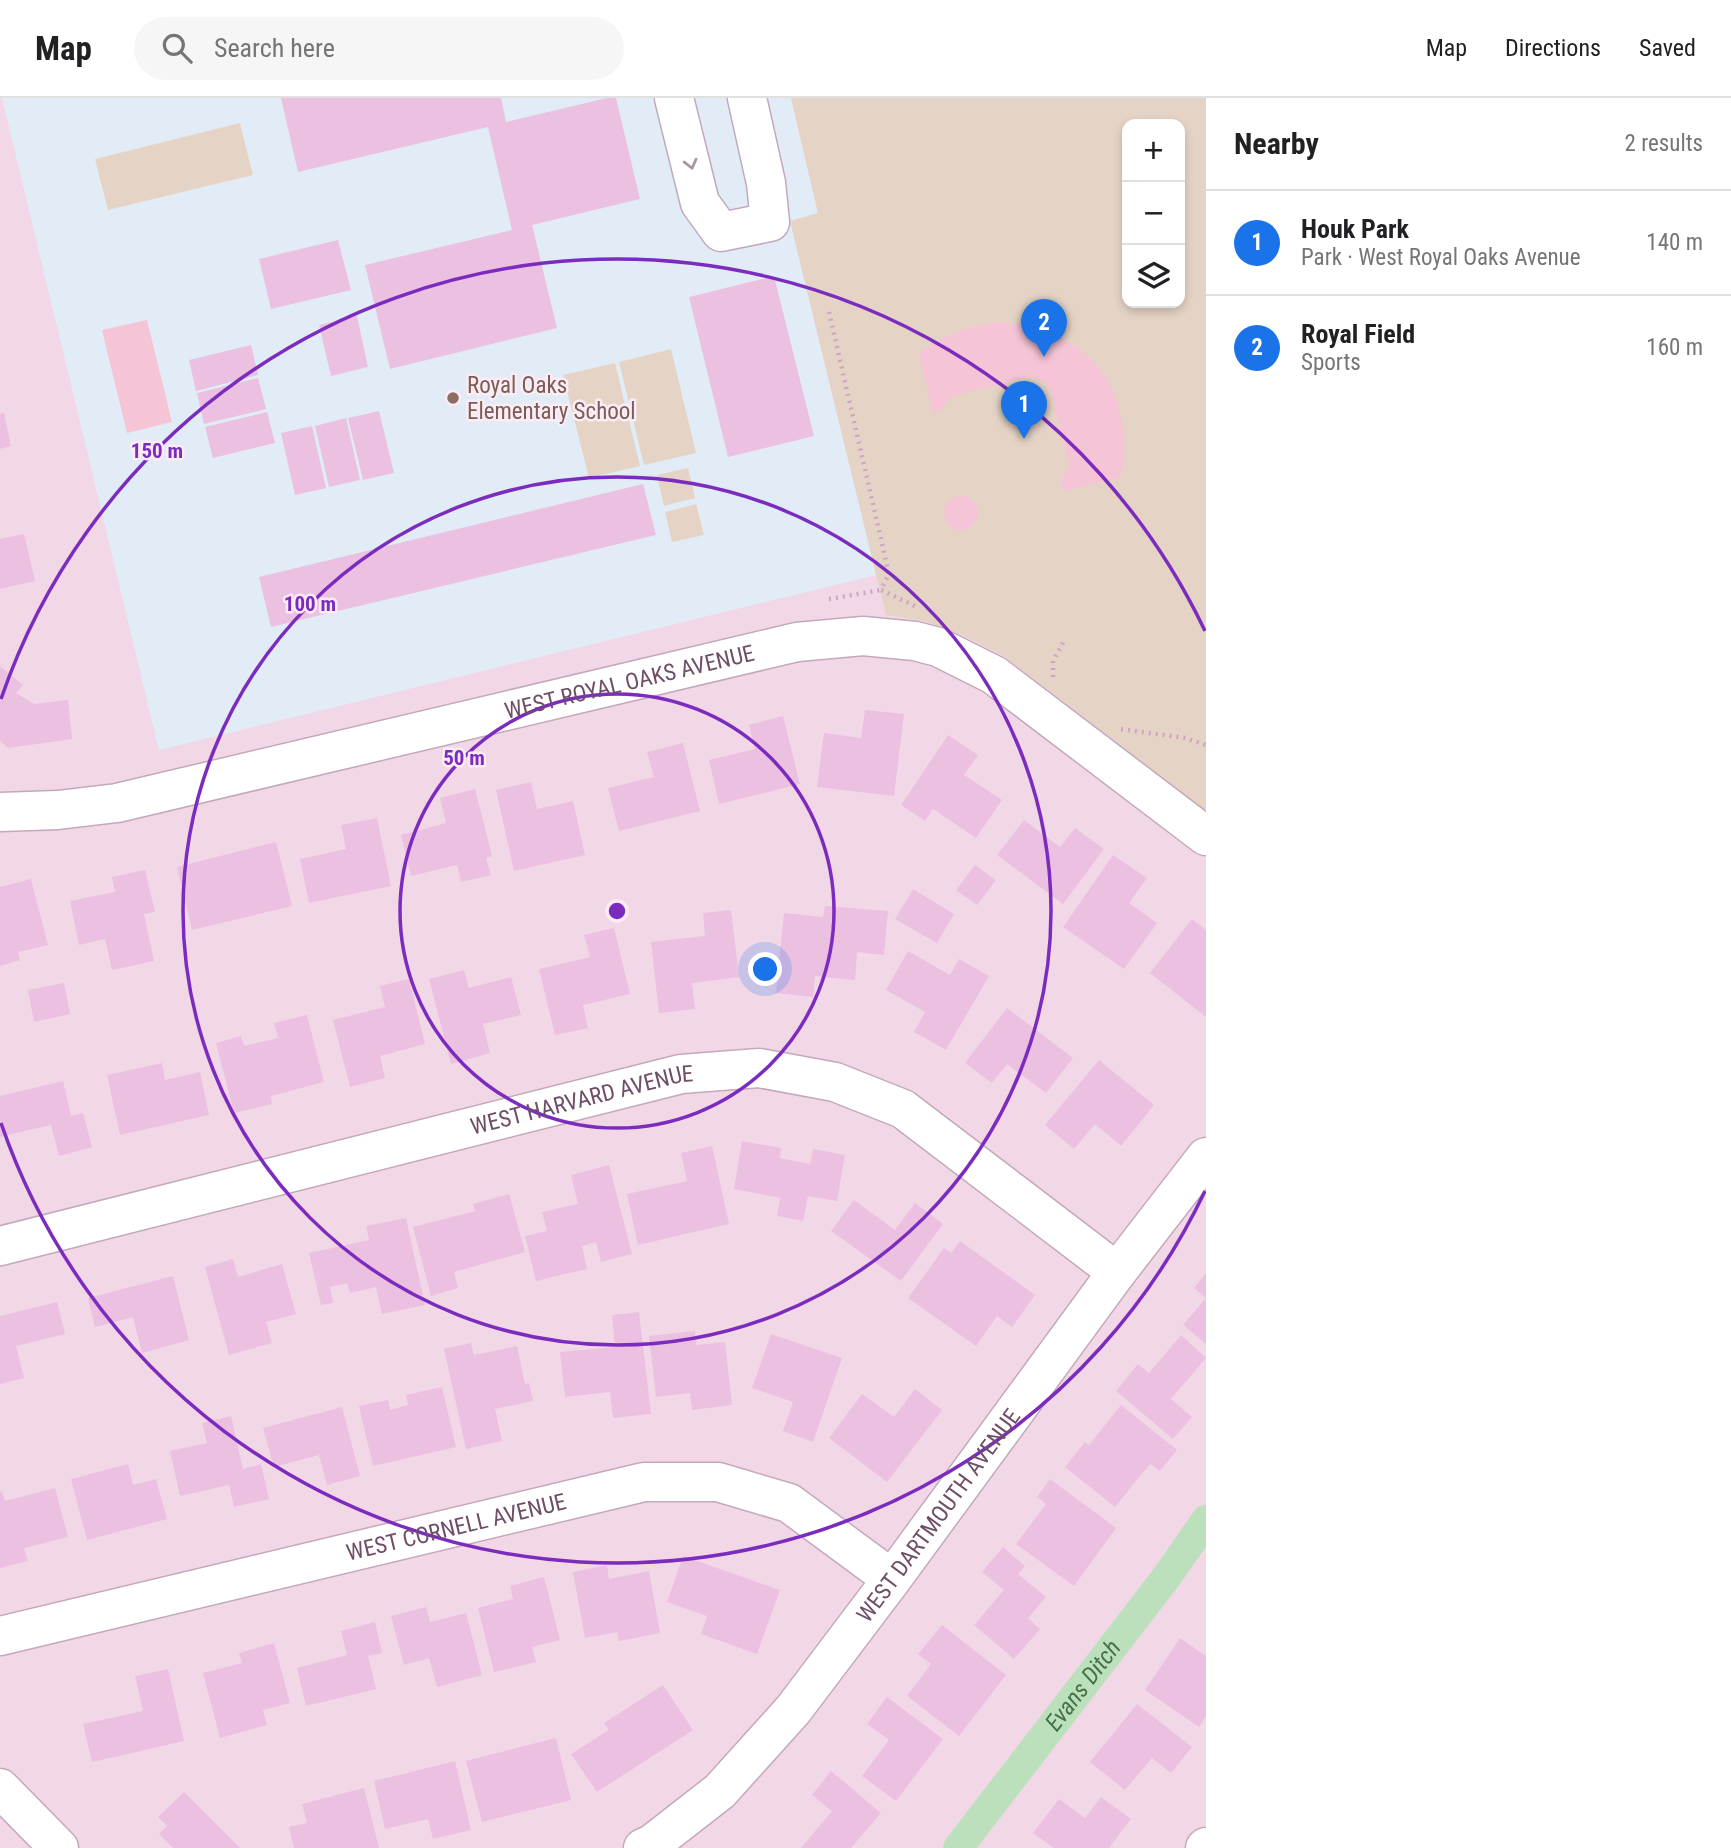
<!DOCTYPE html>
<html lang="en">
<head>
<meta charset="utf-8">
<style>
  :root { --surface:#fff; --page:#f6f6f6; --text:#202124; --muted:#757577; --line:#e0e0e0; --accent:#1a73e8 }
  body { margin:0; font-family:"Roboto Condensed",sans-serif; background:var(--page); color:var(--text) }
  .controls { position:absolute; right:21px; top:21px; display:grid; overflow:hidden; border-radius:14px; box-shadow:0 4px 10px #0003 }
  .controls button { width:63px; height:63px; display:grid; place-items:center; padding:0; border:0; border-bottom:2px solid var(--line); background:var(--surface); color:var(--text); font:35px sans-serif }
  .you { position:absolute; left:766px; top:872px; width:24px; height:24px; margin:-18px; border:5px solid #fff; border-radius:50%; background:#1a73e8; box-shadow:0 0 0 10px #1a73e833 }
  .badge { display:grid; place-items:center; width:46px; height:46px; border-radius:50%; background:var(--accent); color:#fff; font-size:23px; font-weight:700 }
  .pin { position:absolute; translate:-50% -58px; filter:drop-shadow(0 2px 4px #0008) }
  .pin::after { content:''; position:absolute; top:37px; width:24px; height:21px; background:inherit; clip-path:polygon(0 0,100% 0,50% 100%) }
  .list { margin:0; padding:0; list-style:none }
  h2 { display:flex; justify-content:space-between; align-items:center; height:91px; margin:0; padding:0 28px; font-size:30px }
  h2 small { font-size:23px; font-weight:400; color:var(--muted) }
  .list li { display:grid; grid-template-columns:46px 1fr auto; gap:21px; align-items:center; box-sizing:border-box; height:105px; padding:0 28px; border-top:2px solid var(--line) }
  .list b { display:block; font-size:26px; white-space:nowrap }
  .list p { margin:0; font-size:23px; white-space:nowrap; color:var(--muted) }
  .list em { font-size:23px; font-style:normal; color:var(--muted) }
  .icon { flex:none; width:38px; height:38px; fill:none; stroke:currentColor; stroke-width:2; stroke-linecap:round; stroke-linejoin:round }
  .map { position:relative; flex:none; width:1206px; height:1750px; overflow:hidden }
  header { display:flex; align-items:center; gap:42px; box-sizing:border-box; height:98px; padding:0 35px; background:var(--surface); border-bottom:2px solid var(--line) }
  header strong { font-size:33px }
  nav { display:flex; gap:38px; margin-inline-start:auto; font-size:24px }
  .search { width:490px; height:63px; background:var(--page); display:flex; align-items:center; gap:18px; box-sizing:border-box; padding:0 24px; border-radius:38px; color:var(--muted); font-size:26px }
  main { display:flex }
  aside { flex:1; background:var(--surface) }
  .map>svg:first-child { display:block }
</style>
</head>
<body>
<header>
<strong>Map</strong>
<div class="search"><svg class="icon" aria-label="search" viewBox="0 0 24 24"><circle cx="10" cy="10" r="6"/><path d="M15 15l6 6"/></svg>Search here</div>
<nav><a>Map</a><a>Directions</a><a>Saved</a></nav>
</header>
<main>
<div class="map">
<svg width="1206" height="1750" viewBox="0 0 1206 1750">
  <rect width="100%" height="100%" fill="#f9e5f0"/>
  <path fill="#f2d8e7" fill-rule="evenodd" d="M0,0H1206V1750H0ZM1127,26H1180V205H1127Z"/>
  <path fill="#e2ecf6" d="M2,0H791L818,116L790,123L876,477L159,652Z"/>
  <path fill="#e5d4c6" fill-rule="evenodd" d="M791,0H1206V713L1002,557L960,536L924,523L886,517L790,123L818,115ZM1127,26H1180V205H1127Z
    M240,25L253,77L108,112L95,61Z
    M671,251L696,355L644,367L619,264Z
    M615,265L640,368L589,380L563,277Z
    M688,370L695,400L664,408L657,377Z
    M696,406L704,437L672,444L665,414Z"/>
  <path fill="#f5c4d6" d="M147,222L172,324L127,335L102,232Z
    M998,224C1088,229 1137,291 1121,379L1064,393L1061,384L1069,367L1049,288L1031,278L950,299L940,313L933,315L919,256C943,237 968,228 998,224Z
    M944 415a17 17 0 1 1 34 0a17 17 0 1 1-34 0Z"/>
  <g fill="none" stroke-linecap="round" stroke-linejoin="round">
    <path stroke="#bce0bc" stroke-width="30" id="s1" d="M958,1750L1168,1477L1206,1422"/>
  </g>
  <path fill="#ebc0e1" d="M281,0H501L506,24L607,0H616L640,101L532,127L557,230L390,271L365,167L512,132L488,29L298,74Z
    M338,142L351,192L271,211L259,161Z
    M774,178L814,338L728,359L689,199Z
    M357,218L368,269L331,278L319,227Z
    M251,247L258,277L196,293L189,262Z
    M258,280L266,311L204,326L197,295Z
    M379,313L394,375L363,382L348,320Z
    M267,314L275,345L213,360L205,329Z
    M4,315L11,348L0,351V316Z
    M346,320L360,382L329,389L315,328Z
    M312,328L326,390L295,397L281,335Z
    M643,386L656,437L271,529L259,479Z
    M24,436L35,483L0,491V441Z
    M0,568L23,587L16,595L34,606L68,602L72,641L8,650L0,643Z
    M865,612L904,616L894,698L817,689L824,635L861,640Z
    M783,618L800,686L719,706L709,662L755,651L749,627Z
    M948,637L978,657L964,677L1002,702L976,740L933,711L925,723L901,707Z
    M683,645L700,713L619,733L608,690L654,679L647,654Z
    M531,684L537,711L573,703L585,757L514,773L496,692Z
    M475,691L492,758L486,760L491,777L461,784L457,767L411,778L401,737L446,725L440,700Z
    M377,720L391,788L309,805L300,761L346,751L341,727Z
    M1024,722L1060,749L1075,730L1104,751L1063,806L997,757Z
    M276,744L292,808L192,832L177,769Z
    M1113,757L1147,780L1129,805L1157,825L1124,871L1063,829Z
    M975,767L996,782L977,807L956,792Z
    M145,772L155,814L144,816L154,863L112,872L105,841L79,847L70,803L115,794L112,779Z
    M31,781L48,847L18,854L20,862L0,868V789Z
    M913,791L954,816L937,845L895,821Z
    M825,808L888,813L884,857L857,854L855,882L815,878L813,899L776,895L784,815L823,819Z
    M731,812L739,879L692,885L695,911L659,915L651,844L705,838L703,815Z
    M1192,821L1206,832V919L1150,875Z
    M614,830L630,896L583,907L588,930L555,937L539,871L590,859L584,837Z
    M908,853L950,877L959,861L989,878L946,952L914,934L925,914L886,892Z
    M464,872L469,890L511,879L521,917L483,926L490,955L451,966L429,881Z
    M409,881L425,946L380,958L385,980L350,989L333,922L385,909L380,888Z
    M64,885L70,916L34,924L28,892Z
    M1007,910L1073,960L1046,995L1007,966L992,985L965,965Z
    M307,917L324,984L271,998L272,1006L234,1015L216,945L241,938L244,948L278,940L274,925Z
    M1099,962L1154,1007L1121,1048L1095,1026L1074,1051L1045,1027Z
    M162,965L165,982L200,974L209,1017L120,1037L107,977Z
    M63,983L71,1018L83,1015L92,1049L59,1058L51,1027L0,1039V998Z
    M742,1043L781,1050L780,1060L810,1066L813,1051L845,1057L837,1103L808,1098L803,1123L777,1118L780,1100L734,1091Z
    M712,1048L729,1126L638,1147L627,1096L687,1083L681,1055Z
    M609,1067L632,1156L601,1164L596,1144L582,1148L587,1171L536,1183L525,1138L547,1133L542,1114L578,1106L571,1077Z
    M509,1096L525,1154L454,1174L458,1190L431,1198L413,1129L475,1113L473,1106Z
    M854,1102L895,1132L915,1105L943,1126L901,1183L831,1133Z
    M406,1120L425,1207L382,1216L376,1189L350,1195L347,1185L330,1189L333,1205L321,1207L309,1155L369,1142L366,1128Z
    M960,1143L1035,1197L1012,1229L997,1218L976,1248L908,1200L944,1150L951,1155Z
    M233,1161L238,1179L282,1166L296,1216L266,1224L272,1245L229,1257L205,1169Z
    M1206,1175V1246L1183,1227L1206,1200L1194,1190Z
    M173,1178L189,1242L142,1255L133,1219L95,1229L88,1200Z
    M57,1204L65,1236L16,1248L24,1280L0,1286V1218Z
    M639,1214L651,1316L613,1320L610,1294L565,1299L560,1254L615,1249L612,1217Z
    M695,1233L696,1247L725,1244L732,1307L692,1312L690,1295L656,1299L649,1238Z
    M771,1236L842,1260L813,1344L783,1333L793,1304L752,1290Z
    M1181,1237L1206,1260L1171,1301L1192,1319L1173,1341L1116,1293L1138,1266L1149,1275Z
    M471,1245L474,1257L517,1248L525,1286L529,1285L533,1303L495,1311L502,1343L466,1351L444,1251Z
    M442,1289L456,1349L373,1368L359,1308L388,1302L390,1312L408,1307L406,1297Z
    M915,1291L942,1312L887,1384L829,1340L862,1296L894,1319Z
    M1121,1307L1177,1352L1160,1373L1150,1366L1115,1409L1065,1369L1085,1344L1089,1347Z
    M342,1309L360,1378L327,1387L319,1357L274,1369L263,1330Z
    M231,1318L243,1371L261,1366L269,1401L234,1409L229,1387L180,1398L170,1353L207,1345L202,1325Z
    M128,1366L133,1387L156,1381L167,1421L87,1442L71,1381Z
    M1050,1381L1116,1430L1074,1488L1016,1446L1046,1406L1037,1399Z
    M55,1390L68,1439L24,1450L28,1463L0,1470V1394L2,1393L5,1403Z
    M1003,1449L1025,1468L1018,1476L1046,1499L1028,1520L1040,1531L1014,1561L974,1527L1004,1492L982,1474Z
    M683,1458L780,1492L757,1556L701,1536L707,1518L667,1504Z
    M607,1467L609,1481L649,1473L660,1535L619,1543L617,1534L585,1540L573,1474Z
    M544,1479L560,1542L532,1549L536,1564L494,1574L478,1510L513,1501L510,1488Z
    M426,1509L430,1524L466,1515L482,1577L437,1589L429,1560L404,1567L391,1518Z
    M375,1524L382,1555L368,1558L376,1591L306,1608L297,1570L347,1557L341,1533Z
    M942,1527L1006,1577L959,1638L907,1598L931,1566L918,1556Z
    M1180,1540L1206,1558V1618L1199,1629L1145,1592Z
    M274,1545L290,1605L263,1612L267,1627L220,1640L203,1575L242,1565L239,1555Z
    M168,1571L184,1643L92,1664L83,1626L143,1613L135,1578Z
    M663,1587L693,1632L597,1694L571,1656L609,1632L604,1625Z
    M887,1599L943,1641L896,1703L862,1678L889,1642L867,1626Z
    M1137,1606L1192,1649L1171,1675L1152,1660L1125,1692L1090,1664Z
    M556,1640L571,1702L482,1724L466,1663Z
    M455,1663L471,1732L433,1741L428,1721L385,1731L374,1683Z
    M831,1673L881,1715L851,1750H801L832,1713L812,1697Z
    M364,1690L379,1750H294L289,1729L307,1725L302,1706Z
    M184,1694L240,1750H173L159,1736L167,1728L158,1719Z
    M1101,1699L1131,1721L1109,1750H1054L1033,1735L1059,1701L1085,1720Z"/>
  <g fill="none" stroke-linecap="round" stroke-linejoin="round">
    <g stroke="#c4a8bc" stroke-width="41">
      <g id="minor">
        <path d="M674,0L700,105L721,134L770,124L766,85L747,0"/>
        <path id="s2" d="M0,714L58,712L117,705L797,544L863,538L915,543L938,549L994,577L1206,738"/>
        <path id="s3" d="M0,1148L681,976L759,970L835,984L903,1011L1117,1174"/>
        <path id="s4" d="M0,1538L644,1384H718L789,1405L892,1481"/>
        <path d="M0,1690L59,1750"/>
        <path id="s5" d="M643,1750L652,1746L720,1693L793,1612L892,1481L1117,1174L1206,1059"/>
        <path d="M1205,1750L1206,1749"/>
      </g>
    </g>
    <path stroke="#d0a4c5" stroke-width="4.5" stroke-dasharray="2 5" stroke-linecap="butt" d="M829,214L889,476L881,492L915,508
      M829,501L881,492
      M1053,579V563L1064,543
      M1121,631L1185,640L1206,647"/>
    <use href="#minor" stroke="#fff" stroke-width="38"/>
  </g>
  <defs><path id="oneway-chevron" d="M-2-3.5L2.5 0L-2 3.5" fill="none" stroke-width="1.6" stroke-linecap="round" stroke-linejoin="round" transform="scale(1.75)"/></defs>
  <use stroke="#a995a4" href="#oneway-chevron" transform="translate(691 66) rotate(76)"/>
  <g fill="none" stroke="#7b2cbf" stroke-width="3.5">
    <circle cx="617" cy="813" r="217"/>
    <circle cx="617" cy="813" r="434"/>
    <path d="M1205 1093A651 651 0 0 1 1 1025M1 601A651 651 0 0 1 1205 533"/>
  </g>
  <circle fill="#8d6e63" stroke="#fdebf5" stroke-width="2.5" cx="453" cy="300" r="7"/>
  <g text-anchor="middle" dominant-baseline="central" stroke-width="5" stroke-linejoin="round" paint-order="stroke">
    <g font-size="23" fill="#785e54" stroke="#fdebf5" text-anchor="start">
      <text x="467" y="287">Royal Oaks<tspan x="467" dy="26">Elementary School</tspan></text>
    </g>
    <g font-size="23" fill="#6f4e68" stroke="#fdebf5">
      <text stroke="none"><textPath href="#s2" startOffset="644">WEST ROYAL OAKS AVENUE</textPath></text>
      <text stroke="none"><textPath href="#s3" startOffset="600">WEST HARVARD AVENUE</textPath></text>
      <text stroke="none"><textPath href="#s5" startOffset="448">WEST DARTMOUTH AVENUE</textPath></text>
      <text stroke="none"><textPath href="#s4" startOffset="469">WEST CORNELL AVENUE</textPath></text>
    </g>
    <g font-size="24" font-style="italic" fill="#437345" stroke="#fdebf5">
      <text stroke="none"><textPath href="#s1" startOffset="205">Evans Ditch</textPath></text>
    </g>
  </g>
  <circle cx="617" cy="813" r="10" fill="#7b2cbf" stroke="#fdebf5" stroke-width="3.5"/>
  <g font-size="21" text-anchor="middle" font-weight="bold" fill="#7b2cbf" stroke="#fdebf5" stroke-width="5" stroke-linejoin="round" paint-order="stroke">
    <text x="157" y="360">150 m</text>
    <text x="310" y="513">100 m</text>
    <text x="464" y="667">50 m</text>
  </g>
</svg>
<div class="controls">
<button>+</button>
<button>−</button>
<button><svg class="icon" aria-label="layers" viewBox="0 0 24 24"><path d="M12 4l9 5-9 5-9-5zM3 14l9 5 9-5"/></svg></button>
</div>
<div class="you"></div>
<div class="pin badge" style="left:1024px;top:341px">1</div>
<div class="pin badge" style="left:1044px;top:259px">2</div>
</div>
<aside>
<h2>Nearby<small>2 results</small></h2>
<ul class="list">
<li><span class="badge">1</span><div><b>Houk Park</b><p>Park · West Royal Oaks Avenue</p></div><em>140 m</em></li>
<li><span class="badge">2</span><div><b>Royal Field</b><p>Sports</p></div><em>160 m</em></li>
</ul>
</aside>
</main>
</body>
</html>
